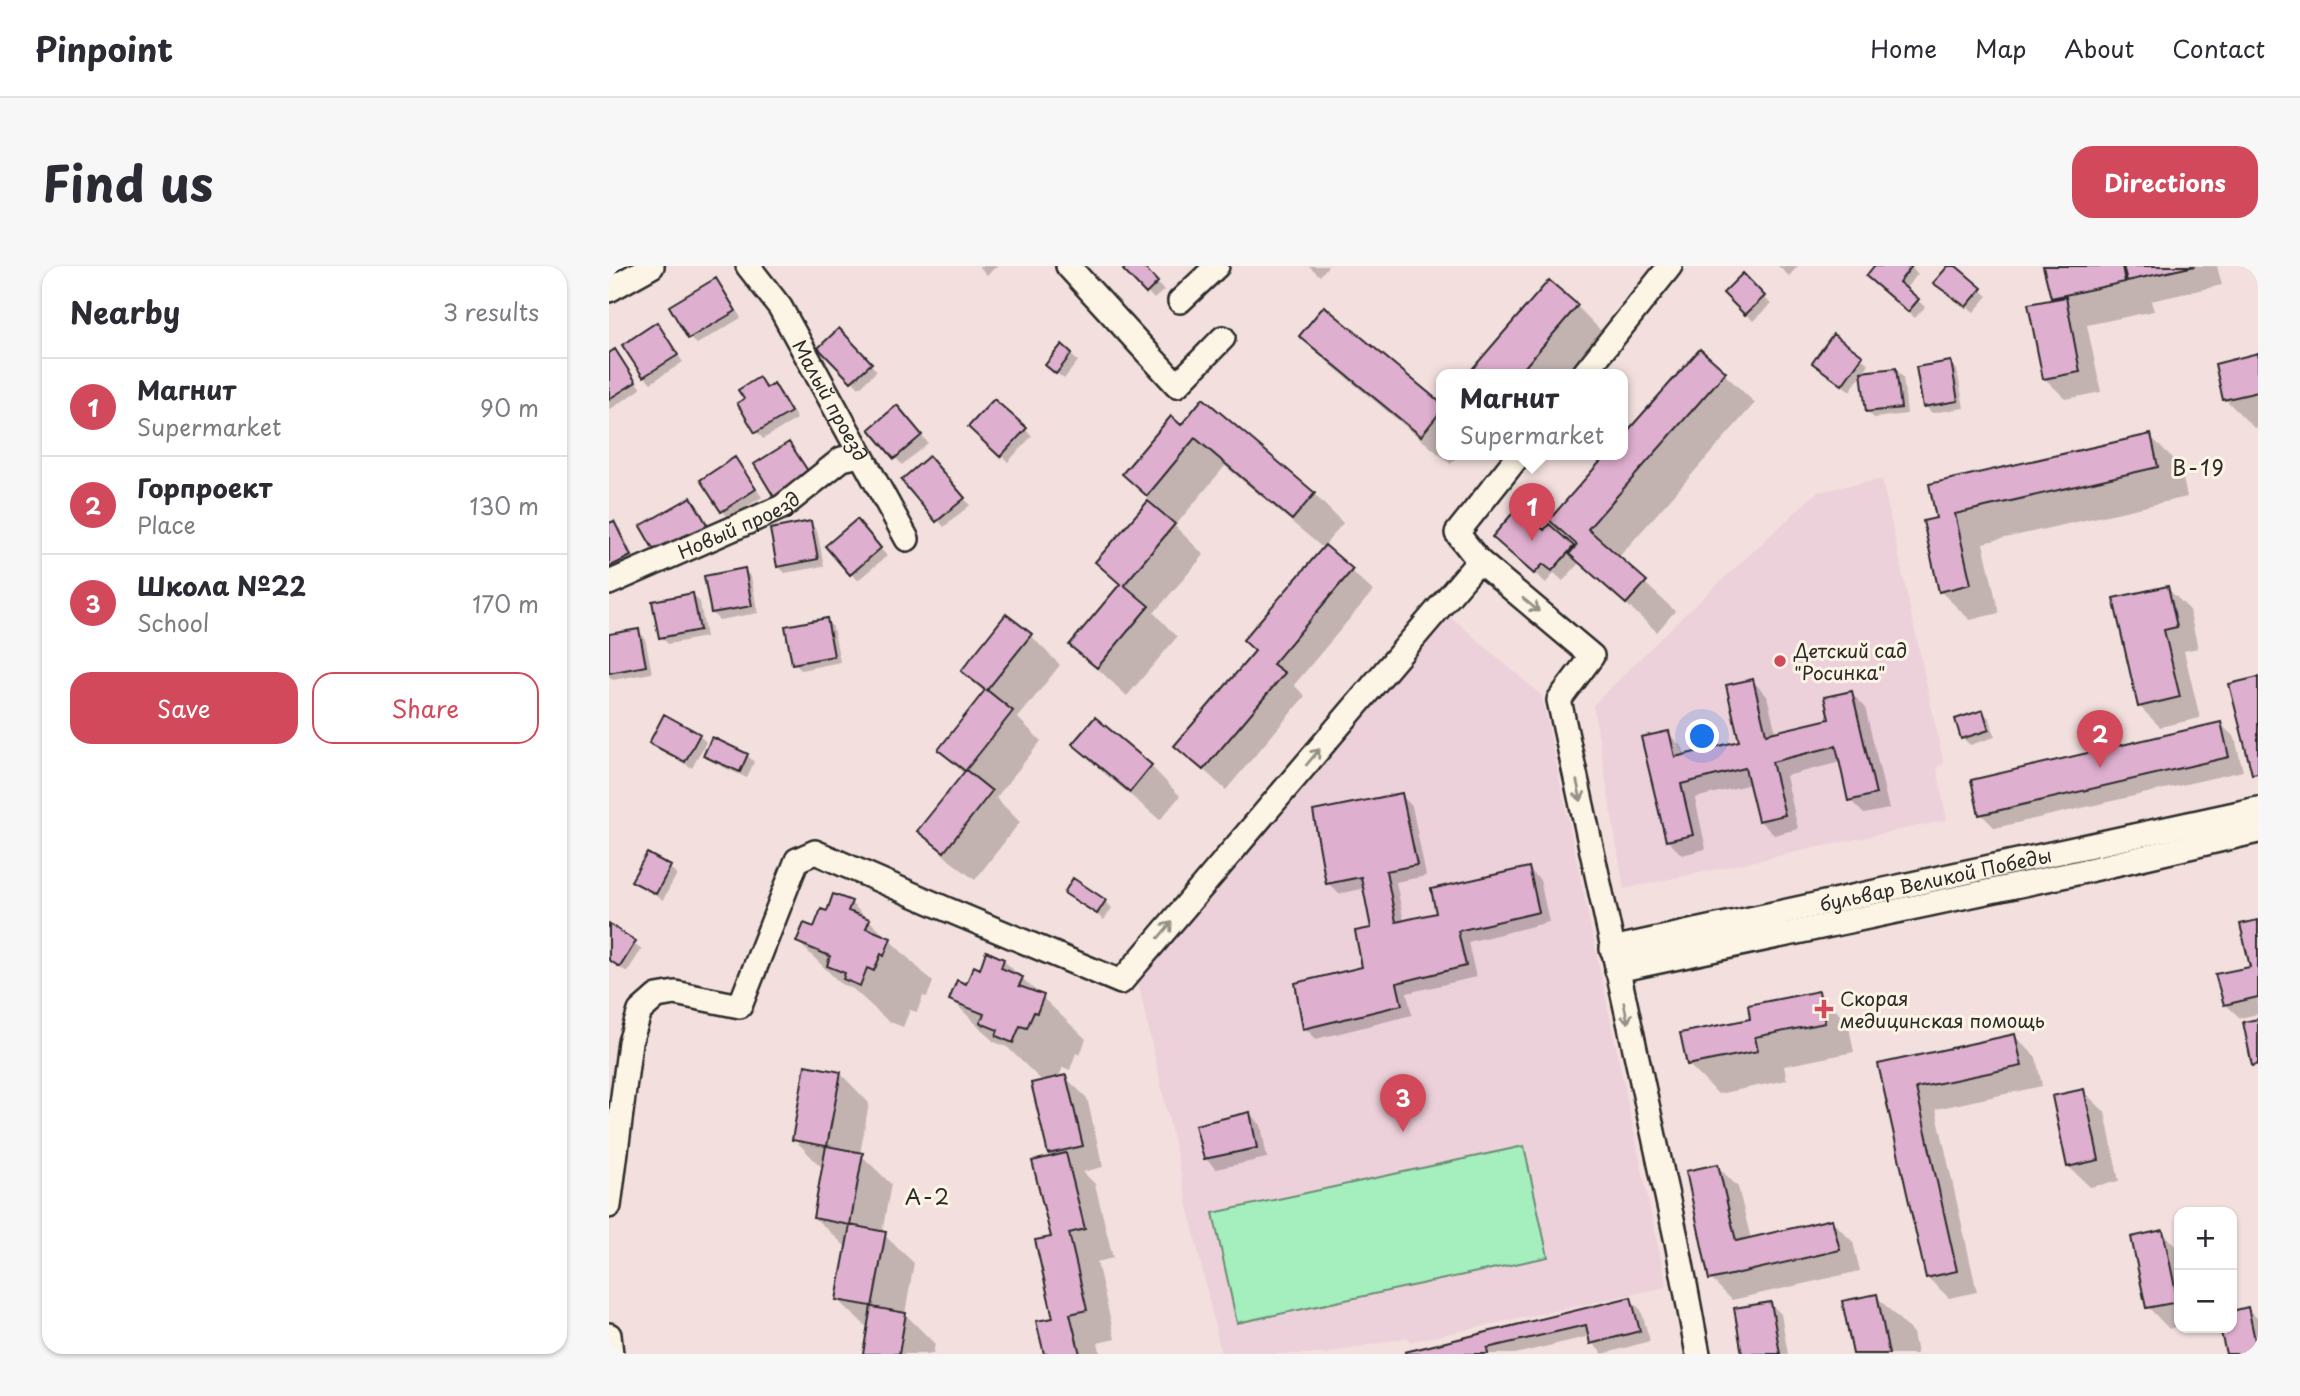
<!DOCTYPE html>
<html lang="en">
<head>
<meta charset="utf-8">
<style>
  :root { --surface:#fff; --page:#f7f7f7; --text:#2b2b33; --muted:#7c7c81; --line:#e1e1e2; --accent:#d1495b }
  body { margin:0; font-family:"Playpen Sans",sans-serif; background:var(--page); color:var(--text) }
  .controls { position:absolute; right:21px; bottom:21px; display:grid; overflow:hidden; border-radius:14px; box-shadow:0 2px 5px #0004 }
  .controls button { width:63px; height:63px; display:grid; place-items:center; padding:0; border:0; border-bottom:2px solid var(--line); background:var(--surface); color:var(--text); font:35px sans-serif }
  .you { position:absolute; left:1094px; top:471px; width:24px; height:24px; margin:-18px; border:5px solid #fff; border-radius:50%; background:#1a73e8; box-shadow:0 0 0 10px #1a73e833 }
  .badge { display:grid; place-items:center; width:46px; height:46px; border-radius:50%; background:var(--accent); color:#fff; font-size:23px; font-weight:700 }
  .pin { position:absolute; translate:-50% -58px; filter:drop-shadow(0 2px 4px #0008) }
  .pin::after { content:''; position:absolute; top:37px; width:24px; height:21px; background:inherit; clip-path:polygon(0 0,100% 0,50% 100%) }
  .popup { position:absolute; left:827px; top:103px; width:192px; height:91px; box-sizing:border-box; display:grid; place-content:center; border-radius:14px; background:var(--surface); filter:drop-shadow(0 2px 5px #0005); font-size:23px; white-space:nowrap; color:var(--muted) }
  .popup b { font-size:26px; color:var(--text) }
  .popup::after { content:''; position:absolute; left:50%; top:100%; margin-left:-14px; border:14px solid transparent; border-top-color:var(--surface) }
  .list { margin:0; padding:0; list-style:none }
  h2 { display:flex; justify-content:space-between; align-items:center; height:91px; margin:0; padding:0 28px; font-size:30px }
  h2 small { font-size:23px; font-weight:400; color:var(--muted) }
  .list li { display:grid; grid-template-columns:46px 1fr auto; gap:21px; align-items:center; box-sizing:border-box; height:98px; padding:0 28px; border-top:2px solid var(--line) }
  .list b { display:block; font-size:26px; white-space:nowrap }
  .list p { margin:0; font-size:23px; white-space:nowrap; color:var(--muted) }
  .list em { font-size:23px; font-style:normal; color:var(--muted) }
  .actions { display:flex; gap:14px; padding:21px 28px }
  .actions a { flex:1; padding:16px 0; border:2px solid var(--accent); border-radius:21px; text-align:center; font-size:24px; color:var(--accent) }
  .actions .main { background:var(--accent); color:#fff }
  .map { position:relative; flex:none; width:1649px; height:1088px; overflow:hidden; border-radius:21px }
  header { display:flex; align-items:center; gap:42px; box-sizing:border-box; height:98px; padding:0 35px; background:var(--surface); border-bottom:2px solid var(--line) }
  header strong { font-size:33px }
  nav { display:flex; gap:38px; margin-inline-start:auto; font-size:24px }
  .intro { display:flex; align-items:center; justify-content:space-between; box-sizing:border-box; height:168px; padding:0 42px }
  h1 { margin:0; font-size:49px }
  .button { padding:18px 32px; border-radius:21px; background:var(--accent); color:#fff; font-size:24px; font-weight:700 }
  main { display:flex; gap:42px; padding:0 42px }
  aside { flex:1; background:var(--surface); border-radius:21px; box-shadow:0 2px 5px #0004 }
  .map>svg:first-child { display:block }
</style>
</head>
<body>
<header>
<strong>Pinpoint</strong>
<nav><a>Home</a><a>Map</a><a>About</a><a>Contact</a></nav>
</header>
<div class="intro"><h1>Find us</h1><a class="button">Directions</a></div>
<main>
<aside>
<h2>Nearby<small>3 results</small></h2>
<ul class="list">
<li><span class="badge">1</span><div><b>Магнит</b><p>Supermarket</p></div><em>90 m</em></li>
<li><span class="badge">2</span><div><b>Горпроект</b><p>Place</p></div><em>130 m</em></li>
<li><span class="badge">3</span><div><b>Школа №22</b><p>School</p></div><em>170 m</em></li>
</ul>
<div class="actions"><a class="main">Save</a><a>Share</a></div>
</aside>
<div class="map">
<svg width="1649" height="1088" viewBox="0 0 1649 1088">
  <rect width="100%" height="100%" fill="#f3e0de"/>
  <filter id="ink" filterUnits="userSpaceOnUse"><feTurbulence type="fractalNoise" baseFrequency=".0143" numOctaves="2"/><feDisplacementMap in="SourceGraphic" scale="14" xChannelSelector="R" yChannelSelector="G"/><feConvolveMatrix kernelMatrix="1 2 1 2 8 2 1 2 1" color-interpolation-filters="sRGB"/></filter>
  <g filter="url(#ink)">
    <path fill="#edd1da" d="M1273,213L1335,498L1328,501L1338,554L1015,623L984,439L1073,351L1208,226Z
      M840,349L933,430L1058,1021L800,1076L799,1071L716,1088H612L528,712Z"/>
    <path fill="#a5eebd" stroke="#688c74" stroke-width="2" d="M915,880L939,991L628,1057L604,947Z"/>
    <path fill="#0003" d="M370,0H388L378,9Z
      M521,0H532L555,24L545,33L517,4Z
      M700,0H719L711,10Z
      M1169,0H1189L1180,10Z
      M1267,0H1301L1309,8L1296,23L1316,41L1306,52L1266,17Z
      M1341,0H1345L1379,30L1365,46L1326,17Z
      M1436,0H1608L1613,19L1542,35L1545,45L1478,59L1492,126L1457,133L1435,112L1447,34L1443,31Z
      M1134,10L1162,38L1144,55L1116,27Z
      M107,14L114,21L132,52L88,78L81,72Z
      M968,40L997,70L963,109H861Z
      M48,59L74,96L42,117L35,110Z
      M230,65L268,105L250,122L212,82Z
      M693,70L832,139V189H849L842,198L722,99Z
      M1225,71L1260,98L1241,125L1212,103Z
      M453,81L469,95L455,113L446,106Z
      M1091,85L1146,137L1009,292L1066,345L1048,366L971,296L954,315L945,307L937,317L896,282L936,266L940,261L966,284L969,281L942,254L1014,189V173Z
      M6,86L32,123L0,144V89Z
      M1649,89V161L1645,162L1616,133Z
      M1341,97L1348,104L1355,142L1323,147L1316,140Z
      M1287,104L1294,111L1298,148L1265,152L1258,145Z
      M150,113L158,123L165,119L172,126L188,153L154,173L148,166L130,138L138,134Z
      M386,135L423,170L399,196L362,161Z
      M295,148L319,177L293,199L262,163Z
      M572,161L705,228L734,257L715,280L764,325L685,419L696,430L617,524L567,479L648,386L715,283L616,200L566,260L595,289L545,347L568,371L518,430L462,378L512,320L488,296L547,241L515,208Z
      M1541,170L1571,199L1578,231L1374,277L1390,347L1361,354L1331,325L1330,253Z
      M126,193L153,231L120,252L113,245Z
      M327,199L361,239L335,261L329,254Z
      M82,233L89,240L107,271L59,299Z
      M5,257L12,264L28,298L0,311V259Z
      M201,257L208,264L215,300L176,307L169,300Z
      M254,262L278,290L249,314L242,308Z
      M135,304L142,311L149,347L110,354L103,347Z
      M1558,322L1580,343L1589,382L1575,385L1591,452L1551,461L1530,440Z
      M84,329L91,336L97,371L59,378L52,371Z
      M217,354L224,361L231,396L192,404L185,397Z
      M29,365L36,372L43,407L4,414L0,410V370Z
      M422,370L451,399L409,452L432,475L387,532L411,556L366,614L340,594L311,565L355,508L332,484L376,427L354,405Z
      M1144,415L1158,430L1167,467L1222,454L1242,427L1256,441L1280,543L1255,548L1241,534L1232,496L1177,510L1189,563L1165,569L1150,554L1142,518L1086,532L1097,583L1073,589L1058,574L1059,467L1074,482L1076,490L1132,476Z
      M1374,446L1381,453L1386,471L1361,479L1354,472Z
      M486,454L542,500L571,530L551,554L495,507L465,478Z
      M1612,458L1626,472L1634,505L1386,562L1372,548Z
      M90,469L97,476L83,502L49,483L42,476Z
      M96,489H138L145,496L138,512L103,496Z
      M792,529L803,540L817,610L787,616L795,656L829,648L920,603L931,614L940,656L859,676L867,711L798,727L803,749L707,773L696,762L755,703L764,663L756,622L730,628L719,617Z
      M61,602L68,608L54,634L32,621L25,615Z
      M457,626L496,635L503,642L495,654Z
      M242,637L324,716L318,731L314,730L308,746L301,744L294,761L279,755L244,723L232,718L189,676L206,663L219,647Z
      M1649,656V748L1631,752L1616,738L1644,703Z
      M0,660L33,683L18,706L0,695Z
      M394,694L477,773L471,789L467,787L461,804L454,801L449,813L456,811L478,832L494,901L474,906L486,918L504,992L488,996L506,1073L489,1077L492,1088H437L446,1053L445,892L441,887L438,815L431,813L398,781L385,776L342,733L358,720L372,705Z
      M1210,727L1239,756L1245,786L1175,800L1178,814L1109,828L1079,798L1143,755Z
      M1406,770L1427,791L1433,820L1327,843L1368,1026L1340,1032L1318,1011L1271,799Z
      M231,807L260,837L251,888L282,918L273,967L305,997L296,1048L326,1078L324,1088H255L260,1063L228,1033L238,982L206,952L215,904L185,873Z
      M1474,825L1496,846L1510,915L1481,921L1459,900Z
      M641,848L652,859L658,892L607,903L596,892Z
      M1108,900L1129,921L1142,973L1223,955L1244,976L1251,1005L1123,1034L1102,1013Z
      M1554,966L1570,983V1060L1560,1063L1539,1041Z
      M1267,1030L1304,1067L1308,1088H1245Z
      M1021,1033L1032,1044L1041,1075L994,1088L983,1077L981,1070L906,1088H798Z
      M1161,1037L1172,1048L1179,1088H1135Z
      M1639,1043L1649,1053V1088H1619L1613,1062H1623V1047Z"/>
    <path fill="#dfafcf" stroke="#2b2b2b" stroke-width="2" d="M518,0H534L549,16L537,28L514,4Z
      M1265,0H1303L1290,16L1310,33L1299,46L1257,10Z
      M1339,0H1347L1373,22L1357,41L1324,17Z
      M1434,0H1513L1516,16L1442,32Z
      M1514,0H1586L1518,15Z
      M1134,7L1156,30L1136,49L1114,27Z
      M107,12L127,45L79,73L60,40Z
      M940,14L969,39L909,109H858Z
      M1457,31L1471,106L1434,113L1419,38Z
      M715,40L832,137V145L812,170L690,70Z
      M48,56L69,89L34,111L13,79Z
      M230,62L263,97L242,116L209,82Z
      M1224,68L1254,90L1233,119L1203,97Z
      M453,78L463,87L447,108L436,99Z
      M6,83L27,116L0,133V87Z
      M1091,83L1117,106L979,263L1038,315L1017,338L960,288L968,279L940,254L997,189H1014V170Z
      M1649,87V126L1614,134L1606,98Z
      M1342,95L1349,135L1314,141L1307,101Z
      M1287,102L1292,142L1257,146L1252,106Z
      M150,111L157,122L165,117L182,146L146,167L128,137L135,133L129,124Z
      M594,132L706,227L683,254L586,172L538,230L513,208L562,150L572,159Z
      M385,133L418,162L391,191L359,161Z
      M288,139L313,169L285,193L260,163Z
      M1542,168L1549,201L1346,248L1362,318L1330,326L1314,255L1327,252L1320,218Z
      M180,176L201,208L165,231L145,198Z
      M320,190L356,232L327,256L292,214Z
      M126,191L147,223L112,246L91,214Z
      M82,231L101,264L50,293L31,260Z
      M539,235L566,258L515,319L540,340L488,402L460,379L511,318L486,296Z
      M909,241L935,264L940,258L965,280L943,305L934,298L925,308L883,271Z
      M248,253L272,282L241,309L216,280Z
      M5,255L22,290L0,301V257Z
      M202,255L209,293L168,301L161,263Z
      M716,279L744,303L664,398L676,407L594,504L565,480L646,385L634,374Z
      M136,302L143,340L102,347L95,310Z
      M1559,320L1568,361L1555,364L1571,431L1529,441L1504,332Z
      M84,327L91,364L50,372L43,335Z
      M397,348L423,368L378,424L404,445L357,504L383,525L335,586L308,565L356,505L329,484L376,424L352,405Z
      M218,352L225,390L183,398L176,360Z
      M30,363L37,400L0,407V368Z
      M1649,411V507L1643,508L1620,418Z
      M1144,413L1157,468L1220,453L1215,431L1243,425L1267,528L1239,535L1227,480L1163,496L1176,549L1149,555L1136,502L1072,518L1084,569L1057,575L1032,471L1060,465L1066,491L1130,475L1117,419Z
      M1374,444L1380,464L1352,473L1346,453Z
      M55,448L91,468L76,496L40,477Z
      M486,451L543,499L521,526L463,478Z
      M1612,456L1620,491L1370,549L1362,514Z
      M103,471L139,488L131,506L94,490Z
      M793,527L808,599L777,605L787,656L827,647L822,623L920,601L930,646L849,665L857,700L788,717L793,739L694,763L686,717L753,701L746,665L762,662L752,611L717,618L704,545Z
      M38,587L62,600L47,628L22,615Z
      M464,612L497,634L488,648L455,627Z
      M224,628L243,635L239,645L261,653L257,662L282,672L275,690L272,688L265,705L258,702L251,720L234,713L236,707L218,700L221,690L187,676L195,657L205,661L212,643L218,645Z
      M1649,654V731L1615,739L1606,708L1641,701L1631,658Z
      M0,658L27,675L11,701L0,694Z
      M377,685L395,693L392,702L414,711L410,720L435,729L428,747L425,746L418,762L411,760L404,777L387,770L389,764L371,757L375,748L340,734L348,714L357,718L365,700L371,703Z
      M1210,725L1216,757L1146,771L1149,785L1078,799L1071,767L1141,753L1139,739Z
      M1649,753V798L1643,800L1634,756Z
      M1406,768L1413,800L1307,822L1348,1005L1317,1012L1269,798Z
      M196,799L232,806L218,880L254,887L241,959L277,966L263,1041L297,1047L290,1088H254L262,1040L227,1034L241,959L204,952L217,880L183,874Z
      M457,809L474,880L439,888L422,817Z
      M1475,823L1490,894L1458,901L1443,830Z
      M641,846L648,882L595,893L586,859Z
      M457,887L476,963L460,967L478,1044L461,1048L471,1088H435L427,1055L444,1052L426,974L442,971L423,895Z
      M1109,898L1127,975L1223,953L1231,984L1100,1014L1077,905Z
      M1554,964L1569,1036L1537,1042L1522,971Z
      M1268,1028L1280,1088H1244L1233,1035Z
      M1022,1031L1031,1065L981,1078L977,1059L878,1082L879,1088H797L796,1086Z
      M1162,1036L1171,1088H1133L1125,1042Z
      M1639,1041L1649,1088H1617L1611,1062H1623V1045Z"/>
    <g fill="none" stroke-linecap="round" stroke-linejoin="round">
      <g stroke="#2b2b2b" stroke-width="28">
        <g id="minor">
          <path id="s1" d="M139,0L171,41L298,273"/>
          <path d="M459,0L568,119L614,72"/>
          <path d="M0,24L43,0"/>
          <path d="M571,35L608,0"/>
          <path d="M974,109L1061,0"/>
          <path d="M910,189L848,267L870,295L983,390L950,434L1068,976L1089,1088"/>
          <path id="s2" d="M0,317L173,241L233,193L250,189"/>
          <path id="s3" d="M1003,683L1649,543"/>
          <path d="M1008,704L1467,607L1649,565"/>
          <path d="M0,940L21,776L31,745L48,730L66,727L131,740L188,594L206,586L337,643L512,716L870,295"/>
          <path d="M0,1069L2,1088"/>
        </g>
      </g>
      <use href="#minor" stroke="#fcf5e5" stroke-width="23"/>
    </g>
    <defs><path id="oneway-shaft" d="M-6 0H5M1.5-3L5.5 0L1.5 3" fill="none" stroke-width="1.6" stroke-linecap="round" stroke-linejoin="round" transform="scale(1.75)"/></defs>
    <g stroke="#949088">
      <use href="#oneway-shaft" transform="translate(922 339) rotate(40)"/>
      <use href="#oneway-shaft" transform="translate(704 491) rotate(-50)"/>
      <use href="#oneway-shaft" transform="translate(970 525) rotate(78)"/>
      <use href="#oneway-shaft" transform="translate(556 664) rotate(-50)"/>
      <use href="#oneway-shaft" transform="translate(1017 747) rotate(78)"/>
    </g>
  </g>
  <g fill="#d1495b" stroke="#fcf5e5" stroke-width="2.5">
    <circle cx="1171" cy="395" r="7"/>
    <path d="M1211.5 732.5h7v7h7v7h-7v7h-7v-7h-7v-7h7z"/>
  </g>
  <g text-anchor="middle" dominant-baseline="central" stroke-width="6" stroke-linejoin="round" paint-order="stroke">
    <g font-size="19" fill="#2b2b2b" stroke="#fcf5e5">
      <text stroke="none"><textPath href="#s1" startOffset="158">Малый проезд</textPath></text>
      <text stroke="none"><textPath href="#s2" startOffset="142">Новый проезд</textPath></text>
      <text stroke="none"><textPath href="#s3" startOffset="331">бульвар Великой Победы</textPath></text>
    </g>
    <g font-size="19" fill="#2b2b2b" stroke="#fcf5e5" text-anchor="start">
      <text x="1185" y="384">Детский сад<tspan x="1185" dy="22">"Росинка"</tspan></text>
      <text x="1231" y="732">Скорая<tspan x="1231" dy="22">медицинская помощь</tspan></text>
    </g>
    <g font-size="21" letter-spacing="2" fill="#2b2b2b" stroke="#fcf5e5">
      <text x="1590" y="201">В-19</text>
      <text x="319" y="930">А-2</text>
    </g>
  </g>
</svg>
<div class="controls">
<button>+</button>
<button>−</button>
</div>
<div class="you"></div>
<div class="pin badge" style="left:923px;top:275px">1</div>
<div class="popup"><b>Магнит</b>Supermarket</div>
<div class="pin badge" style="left:1491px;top:502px">2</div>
<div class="pin badge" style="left:794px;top:866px">3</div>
</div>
</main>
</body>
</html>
